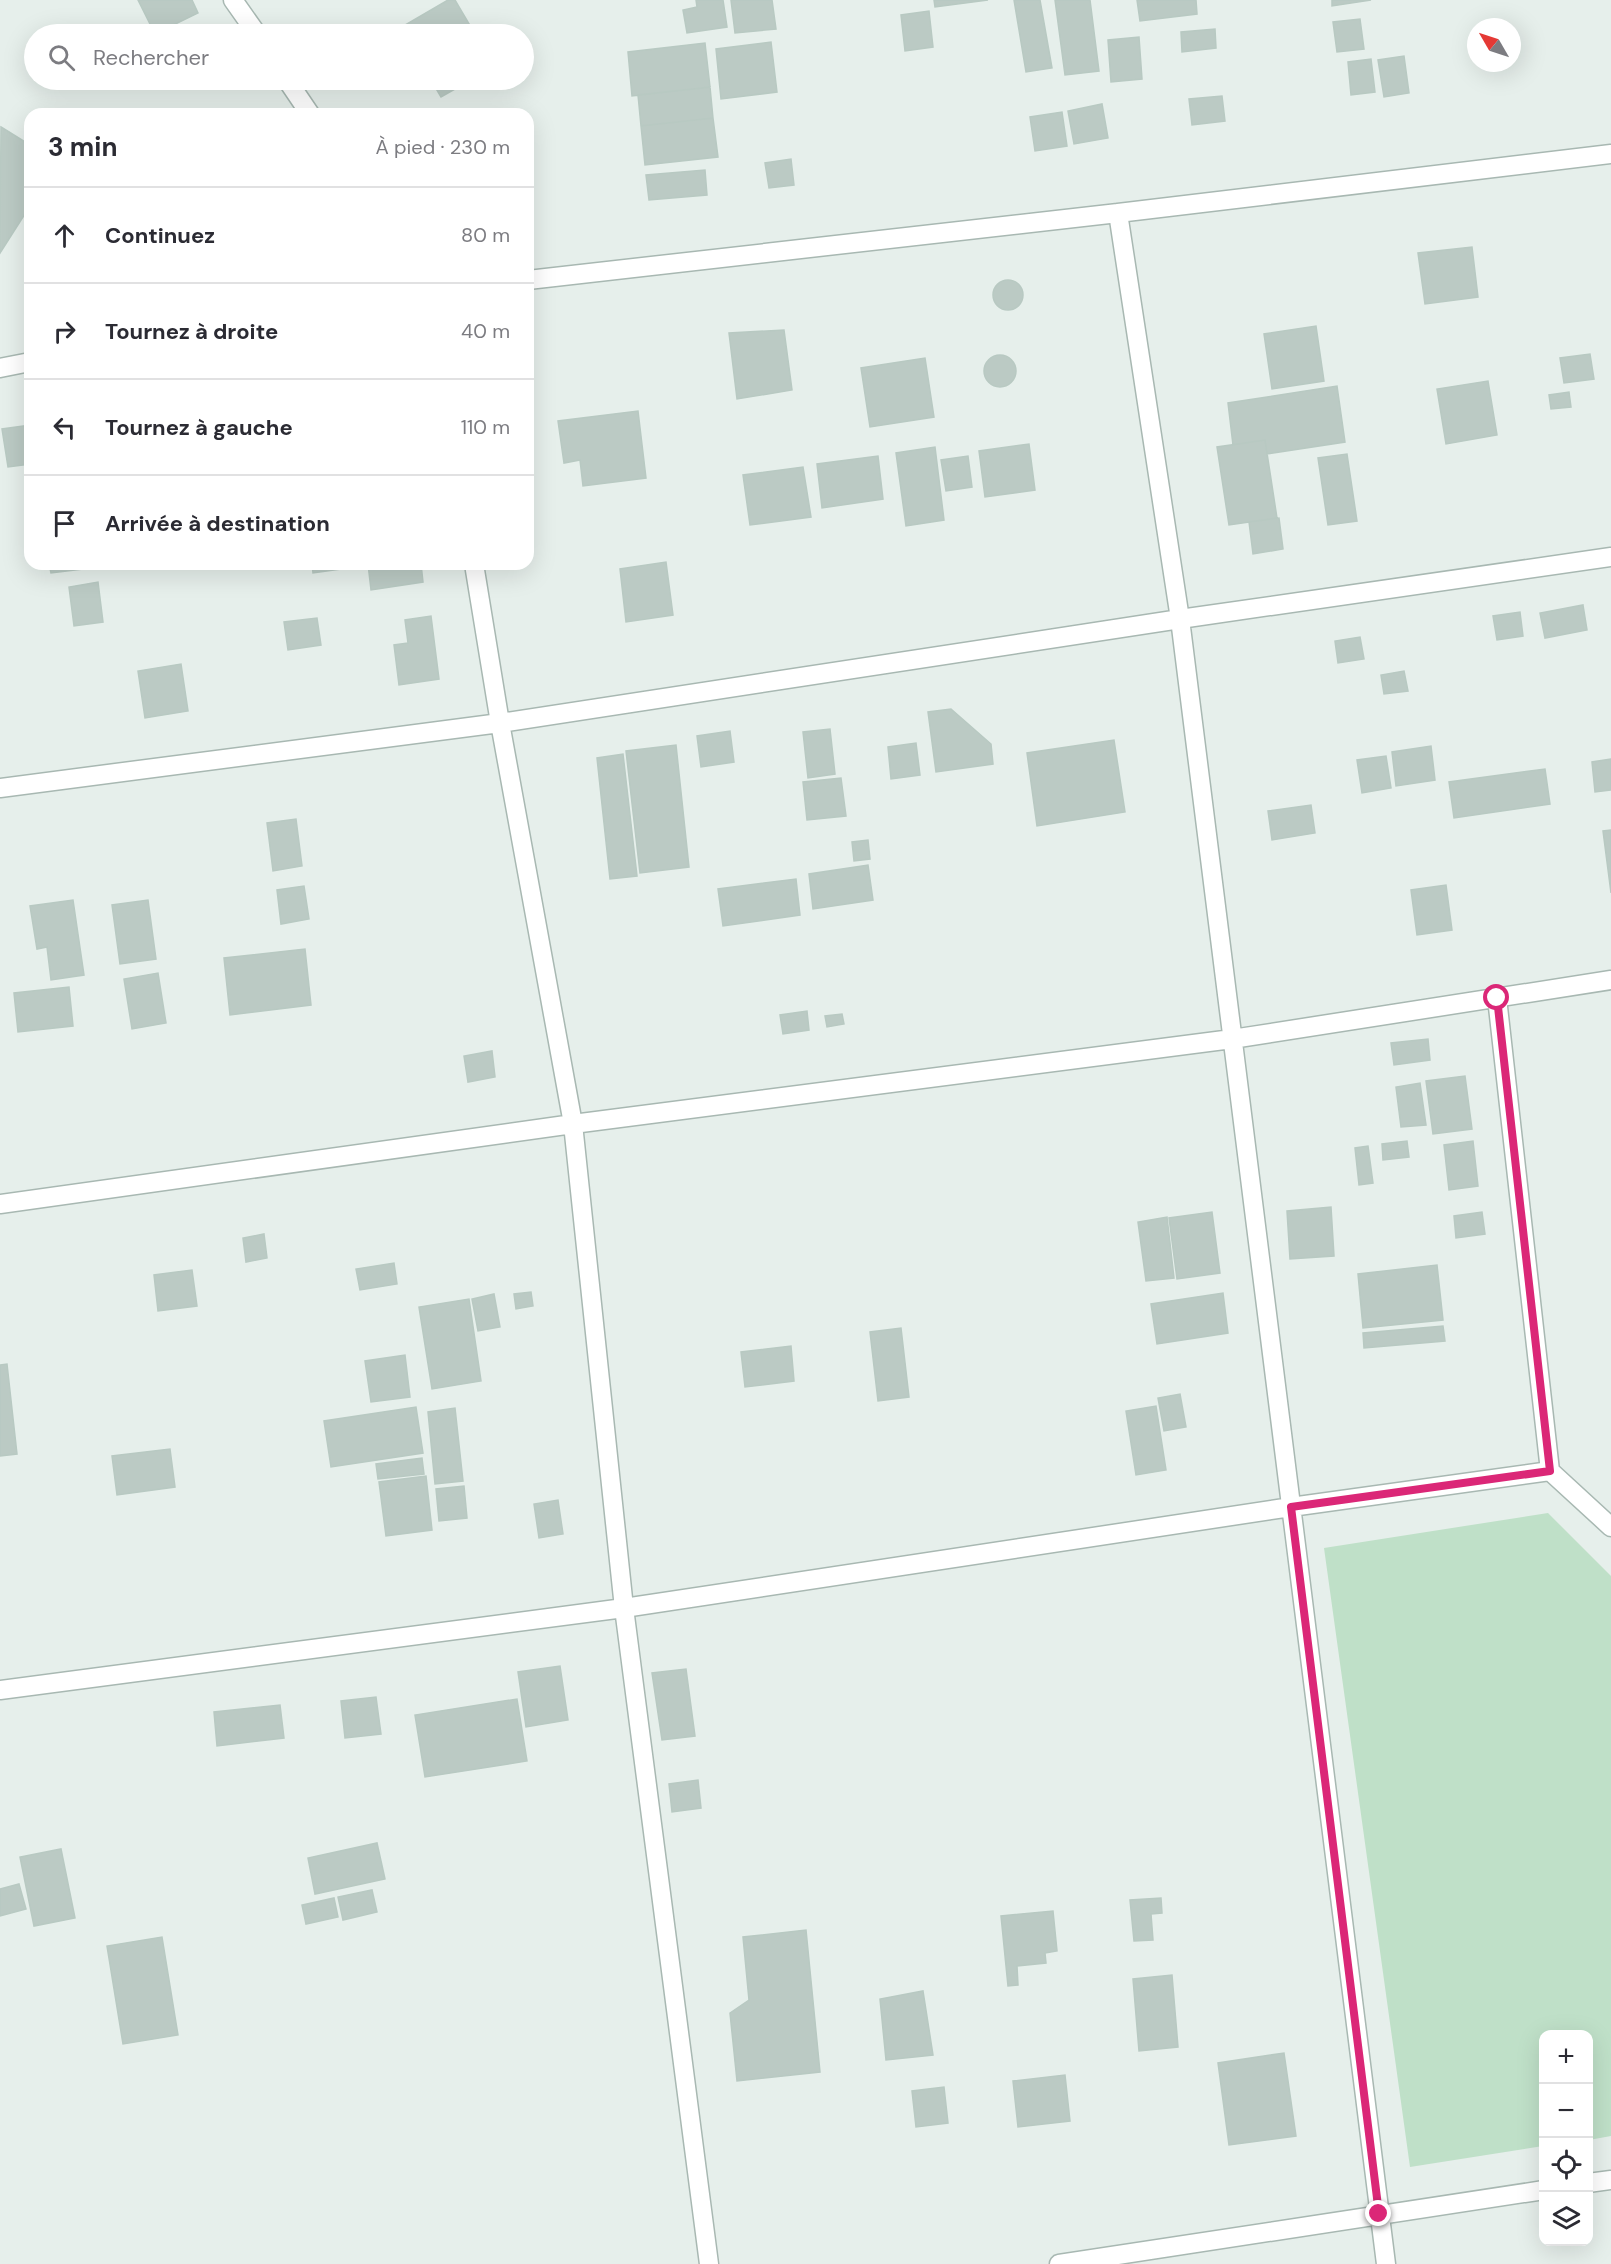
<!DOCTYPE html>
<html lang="fr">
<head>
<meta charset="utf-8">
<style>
  :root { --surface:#fff; --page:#f2f2f3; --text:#2b2b33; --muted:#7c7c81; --line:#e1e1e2 }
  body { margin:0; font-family:"DM Sans",sans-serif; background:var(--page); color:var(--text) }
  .controls { position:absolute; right:18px; bottom:18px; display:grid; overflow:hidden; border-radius:12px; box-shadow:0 6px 24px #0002 }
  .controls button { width:54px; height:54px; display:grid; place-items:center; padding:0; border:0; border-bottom:2px solid var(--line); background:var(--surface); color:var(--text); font:30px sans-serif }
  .compass { position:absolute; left:1467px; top:18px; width:54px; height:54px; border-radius:50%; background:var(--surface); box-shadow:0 6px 24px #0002; rotate:309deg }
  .stop { position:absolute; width:18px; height:18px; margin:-14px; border:4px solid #db2777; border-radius:50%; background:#fff }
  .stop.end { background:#db2777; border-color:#fff; box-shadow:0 2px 6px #0008 }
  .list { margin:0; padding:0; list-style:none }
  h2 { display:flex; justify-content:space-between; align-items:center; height:78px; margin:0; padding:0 24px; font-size:26px }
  h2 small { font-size:20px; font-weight:400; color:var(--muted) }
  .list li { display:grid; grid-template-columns:39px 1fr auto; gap:18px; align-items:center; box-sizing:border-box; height:96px; padding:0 24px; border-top:2px solid var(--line) }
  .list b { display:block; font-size:22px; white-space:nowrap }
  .list em { font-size:20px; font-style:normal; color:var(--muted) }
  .icon { flex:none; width:33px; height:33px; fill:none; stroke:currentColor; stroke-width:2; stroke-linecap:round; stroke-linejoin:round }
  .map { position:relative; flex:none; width:1611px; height:2264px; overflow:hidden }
  .search { position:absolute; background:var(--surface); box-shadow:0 6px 24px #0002; left:24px; top:24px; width:510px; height:66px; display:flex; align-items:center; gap:15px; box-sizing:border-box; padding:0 21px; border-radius:33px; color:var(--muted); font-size:22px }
  .panel { position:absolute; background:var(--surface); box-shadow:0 6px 24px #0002; left:24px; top:108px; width:510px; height:462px; border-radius:18px }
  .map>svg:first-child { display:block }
</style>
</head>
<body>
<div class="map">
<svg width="1611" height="2264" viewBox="0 0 1611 2264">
  <rect width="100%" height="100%" fill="#e6efeb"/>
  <path fill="#bfe0c8" d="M1548,1513L1611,1576V2136L1589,2140L1588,2034H1544L1543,2146L1410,2167L1324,1548Z"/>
  <path fill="#bbcac4" stroke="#b8c9c2" stroke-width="1.5" d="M138,0H192L198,13L155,34Z
    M448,0H455L475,34H404L400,28Z
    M696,0H723L727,27L687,33L683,10L697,7Z
    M731,0H772L776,29L735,33Z
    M934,0H988L935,7Z
    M1014,0H1040L1052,68L1026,72Z
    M1055,0H1090L1099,71L1065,75Z
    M1137,0H1196L1197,14L1140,21Z
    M1332,0H1371L1332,6Z
    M929,11L933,47L905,51L901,15Z
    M1360,19L1364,49L1337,52L1333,22Z
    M1215,29L1216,48L1182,52L1181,32Z
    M1139,37L1142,79L1111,82L1108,40Z
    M771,42L777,92L721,99L716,49Z
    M705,43L710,87L632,96L628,52Z
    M1404,56L1409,93L1384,97L1378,60Z
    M1371,59L1375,92L1351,95L1348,62Z
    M431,80H471L441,97Z
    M710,87L713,118L641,126L638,95Z
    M1222,96L1225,121L1192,125L1189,99Z
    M1102,104L1108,138L1074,144L1068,111Z
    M1062,112L1067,146L1035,151L1030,117Z
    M713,118L718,157L645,165L641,126Z
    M1,127L30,145V206L0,253Z
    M791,159L794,185L769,188L765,163Z
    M705,170L707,195L649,200L646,175Z
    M1472,247L1478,297L1425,304L1418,253Z
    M993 295a15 15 0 1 1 30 0a15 15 0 1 1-30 0Z
    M1316,326L1324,381L1272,389L1264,334Z
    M784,330L792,390L737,399L729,333Z
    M1590,354L1594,379L1564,383L1560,358Z
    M984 371a16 16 0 1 1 32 0a16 16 0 1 1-32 0Z
    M925,358L934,417L870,427L861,368Z
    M1488,381L1497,435L1446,444L1437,389Z
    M1337,386L1345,442L1267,454L1265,440L1233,445L1228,403Z
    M1569,392L1571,407L1551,409L1549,395Z
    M638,411L646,478L583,486L580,460L564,463L558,421Z
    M30,425V464L8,467L2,429Z
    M1265,440L1277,518L1229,525L1217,447Z
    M1029,444L1035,490L985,497L979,451Z
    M935,447L944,520L906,526L896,453Z
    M1347,454L1357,521L1328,525L1318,458Z
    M878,456L883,499L822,508L817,464Z
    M968,456L972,487L946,491L941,460Z
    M803,467L811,517L750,525L743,475Z
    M1279,518L1283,549L1253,554L1249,522Z
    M666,562L673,615L626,622L620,569Z
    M49,564H99V567L51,573Z
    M312,564H355V567L313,573Z
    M368,564H421L423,582L371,590Z
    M98,582L103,622L74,626L69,587Z
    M1583,605L1587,630L1545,638L1540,613Z
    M1520,612L1523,636L1497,640L1493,616Z
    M431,616L439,679L399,685L394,645L408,643L405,620Z
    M317,618L321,645L288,650L284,622Z
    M1360,637L1364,659L1338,663L1335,641Z
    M181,664L188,711L145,718L138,671Z
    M1404,671L1408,691L1384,694L1381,675Z
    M951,709L991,744L993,764L936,772L928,712Z
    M830,729L835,774L808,778L803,732Z
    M730,731L734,762L701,767L697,736Z
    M1114,740L1125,812L1037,826L1027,753Z
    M916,743L920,775L891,779L888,747Z
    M676,745L689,867L640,873L626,751Z
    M1431,746L1435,780L1396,786L1392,752Z
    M623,754L637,876L610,879L597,758Z
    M1386,756L1391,788L1362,793L1357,760Z
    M1611,759V790L1595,792L1592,762Z
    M1545,769L1550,804L1454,818L1449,782Z
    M841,778L846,816L807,820L803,782Z
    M1311,805L1315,833L1272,840L1268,811Z
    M296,819L302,866L273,871L267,823Z
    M1611,830V893L1603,831Z
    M868,840L870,859L854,861L852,842Z
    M868,865L873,900L813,909L809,874Z
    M796,879L800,915L723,926L718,889Z
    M1446,885L1452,930L1417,935L1411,890Z
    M304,886L309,919L281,924L277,890Z
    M73,900L84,975L51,980L47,947L37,949L30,906Z
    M148,900L156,959L120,964L112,905Z
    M305,949L311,1005L230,1015L224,958Z
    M158,973L166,1023L132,1029L124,979Z
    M69,987L73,1026L18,1032L14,993Z
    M807,1011L809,1030L783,1034L780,1015Z
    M842,1014L844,1024L827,1027L825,1016Z
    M1428,1039L1430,1060L1394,1065L1391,1043Z
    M492,1051L495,1077L468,1082L464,1056Z
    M1465,1076L1472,1129L1433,1134L1426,1081Z
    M1420,1083L1426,1125L1401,1127L1396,1087Z
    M1407,1141L1409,1157L1383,1160L1382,1144Z
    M1473,1141L1478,1186L1449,1190L1444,1145Z
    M1368,1146L1373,1183L1359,1185L1355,1148Z
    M1331,1207L1334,1256L1290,1259L1287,1211Z
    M1212,1212L1220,1273L1177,1279L1169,1218Z
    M1482,1212L1485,1234L1456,1238L1454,1216Z
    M1167,1217L1174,1278L1146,1281L1138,1222Z
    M264,1234L267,1258L246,1262L243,1238Z
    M394,1263L397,1284L360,1290L356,1269Z
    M1437,1265L1443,1320L1363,1328L1358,1274Z
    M192,1270L197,1306L158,1311L154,1275Z
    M531,1292L533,1306L516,1309L514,1294Z
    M1223,1293L1228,1333L1157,1344L1151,1304Z
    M494,1294L500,1327L478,1331L472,1299Z
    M469,1299L481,1381L432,1389L419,1307Z
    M1443,1326L1445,1341L1364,1348L1363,1333Z
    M901,1328L909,1397L878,1401L870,1332Z
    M791,1346L794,1381L745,1387L741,1352Z
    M405,1355L410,1397L371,1402L365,1361Z
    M7,1364L17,1454L0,1456V1365Z
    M1180,1394L1186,1427L1164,1431L1158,1398Z
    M1156,1406L1166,1470L1136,1475L1126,1411Z
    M416,1407L423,1453L331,1467L324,1421Z
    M455,1408L463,1481L435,1484L428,1412Z
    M170,1449L175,1487L117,1495L112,1456Z
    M422,1458L424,1474L378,1479L376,1464Z
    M426,1476L432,1530L386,1536L379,1482Z
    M464,1486L467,1518L439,1521L436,1489Z
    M558,1500L563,1534L539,1538L534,1504Z
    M560,1666L568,1720L526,1727L518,1672Z
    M686,1669L695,1736L662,1740L652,1673Z
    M376,1697L381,1734L345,1738L341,1701Z
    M517,1699L527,1761L425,1777L415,1715Z
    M280,1705L284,1738L217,1746L214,1712Z
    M698,1780L701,1808L672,1812L669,1784Z
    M377,1843L385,1879L315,1894L308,1858Z
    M61,1849L75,1918L34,1926L20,1857Z
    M19,1884L26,1909L0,1916V1889Z
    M372,1890L377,1912L343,1920L338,1897Z
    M334,1898L338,1917L306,1924L302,1905Z
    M1161,1898L1162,1913L1151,1914L1153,1940L1134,1941L1130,1900Z
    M1053,1911L1057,1951L1045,1953L1046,1963L1017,1966L1018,1985L1008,1986L1001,1916Z
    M806,1930L820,2072L737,2081L730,2013L749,2000L743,1937Z
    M162,1937L178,2035L123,2044L107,1946Z
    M1172,1975L1178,2047L1139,2051L1133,1979Z
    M923,1991L933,2055L886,2060L880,1999Z
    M1284,2053L1296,2136L1229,2145L1218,2063Z
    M1065,2075L1070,2121L1018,2127L1013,2081Z
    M944,2087L948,2123L916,2127L912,2091Z"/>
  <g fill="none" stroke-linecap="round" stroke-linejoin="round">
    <g stroke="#a8b8b2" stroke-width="21">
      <path id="minor" d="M233,0L257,34
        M287,80L310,114
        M1118,213L1180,619L1386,2264
        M528,280L1118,213L1611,154
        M0,368L30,362
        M474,564L500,723L573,1124L624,1608L709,2264
        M0,788L500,723L1180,619L1611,557
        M1497,998L1550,1471L1611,1527
        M0,1204L573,1124L1232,1039L1611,980
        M0,1690L624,1608L1291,1507L1550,1471
        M1588,2183L1611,2180
        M1059,2264L1544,2190"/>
    </g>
    <use href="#minor" stroke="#fff" stroke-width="18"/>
  </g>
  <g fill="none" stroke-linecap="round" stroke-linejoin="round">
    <path stroke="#db2777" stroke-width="8" d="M1379,2214L1291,1507L1550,1471L1497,998"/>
  </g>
</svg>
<div class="controls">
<button>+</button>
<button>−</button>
<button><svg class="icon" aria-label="locate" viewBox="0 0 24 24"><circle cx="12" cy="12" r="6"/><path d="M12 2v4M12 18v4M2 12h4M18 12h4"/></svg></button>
<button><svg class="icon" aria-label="layers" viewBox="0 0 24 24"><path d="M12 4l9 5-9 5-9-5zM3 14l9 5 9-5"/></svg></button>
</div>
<svg class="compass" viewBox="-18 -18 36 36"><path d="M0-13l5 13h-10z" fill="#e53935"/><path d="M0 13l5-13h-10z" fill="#7c7c81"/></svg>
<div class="stop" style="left:1497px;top:998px"></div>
<div class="stop end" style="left:1379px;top:2214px"></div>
<div class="search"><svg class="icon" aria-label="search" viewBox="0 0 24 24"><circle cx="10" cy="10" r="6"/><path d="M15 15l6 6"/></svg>Rechercher</div>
<section class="panel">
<h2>3 min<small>À pied · 230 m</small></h2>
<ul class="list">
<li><svg class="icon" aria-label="ahead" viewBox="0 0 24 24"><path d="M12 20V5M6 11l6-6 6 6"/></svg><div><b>Continuez</b></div><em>80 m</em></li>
<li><svg class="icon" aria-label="right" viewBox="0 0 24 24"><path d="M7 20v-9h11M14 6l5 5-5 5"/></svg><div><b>Tournez à droite</b></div><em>40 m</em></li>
<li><svg class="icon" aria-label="left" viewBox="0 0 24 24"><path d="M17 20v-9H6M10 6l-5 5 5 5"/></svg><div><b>Tournez à gauche</b></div><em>110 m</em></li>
<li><svg class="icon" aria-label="arrive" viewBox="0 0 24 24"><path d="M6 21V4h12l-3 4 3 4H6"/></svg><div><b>Arrivée à destination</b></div></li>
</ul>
</section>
</div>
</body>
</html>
